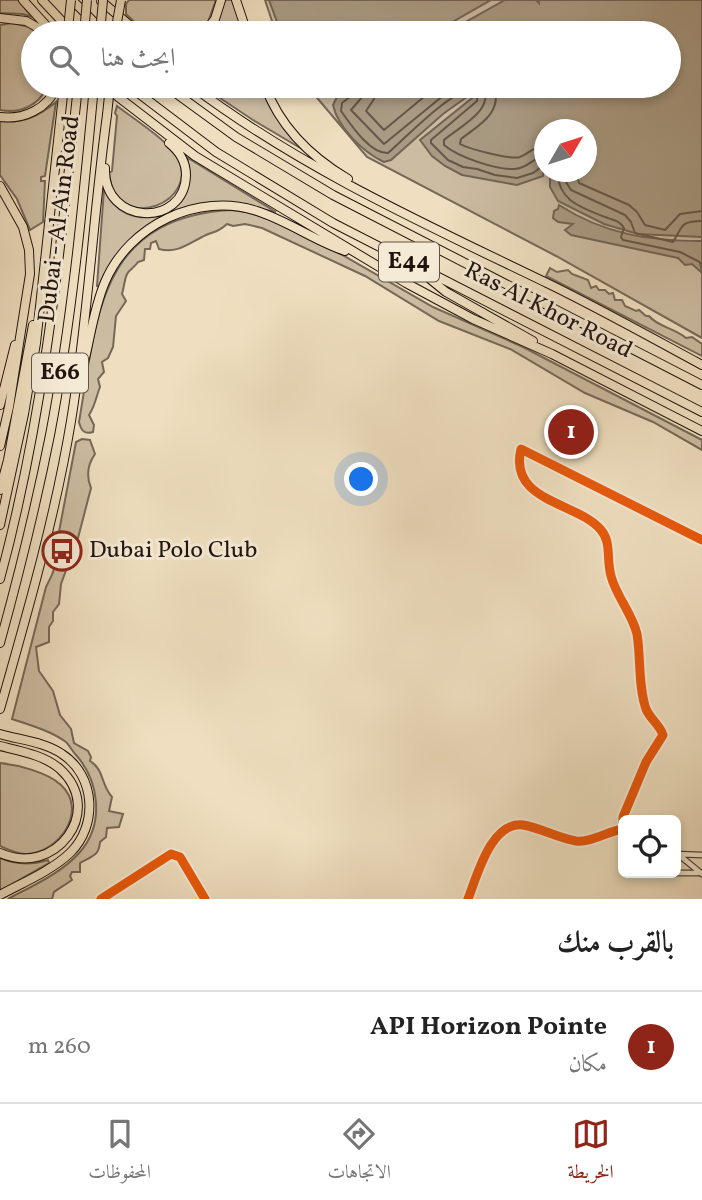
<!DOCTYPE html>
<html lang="ar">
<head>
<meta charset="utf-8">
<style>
  :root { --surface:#fff; --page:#f2f2f2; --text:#222; --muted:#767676; --line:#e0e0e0; --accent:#8f2418 }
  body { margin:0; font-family:Vollkorn,Amiri,serif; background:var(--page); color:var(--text); direction:rtl }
  .controls { position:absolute; right:21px; bottom:21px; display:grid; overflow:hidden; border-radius:10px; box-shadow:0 4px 10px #0003 }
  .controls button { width:63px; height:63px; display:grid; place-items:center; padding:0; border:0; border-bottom:2px solid var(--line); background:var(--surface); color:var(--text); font:35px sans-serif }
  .compass { position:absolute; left:534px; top:119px; width:63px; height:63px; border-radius:50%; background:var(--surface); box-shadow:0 4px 10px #0003; rotate:51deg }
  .you { position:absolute; left:362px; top:480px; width:24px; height:24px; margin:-18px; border:5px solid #fff; border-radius:50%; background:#1a73e8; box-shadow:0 0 0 10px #1a73e833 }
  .badge { display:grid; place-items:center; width:46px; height:46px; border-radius:50%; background:var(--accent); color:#fff; font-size:23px; font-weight:700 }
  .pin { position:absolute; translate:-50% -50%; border:4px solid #fff; box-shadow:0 2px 7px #0006 }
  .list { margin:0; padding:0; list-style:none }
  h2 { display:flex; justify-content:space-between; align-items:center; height:91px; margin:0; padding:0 28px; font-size:30px }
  h2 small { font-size:23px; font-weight:400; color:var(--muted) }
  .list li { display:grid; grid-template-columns:46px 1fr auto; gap:21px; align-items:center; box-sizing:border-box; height:112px; padding:0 28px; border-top:2px solid var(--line) }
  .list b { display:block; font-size:26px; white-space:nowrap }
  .list p { margin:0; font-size:23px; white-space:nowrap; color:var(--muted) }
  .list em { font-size:23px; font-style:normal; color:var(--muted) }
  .icon { flex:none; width:38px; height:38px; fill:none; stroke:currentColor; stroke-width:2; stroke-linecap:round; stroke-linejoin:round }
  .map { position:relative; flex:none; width:702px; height:899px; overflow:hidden; direction:ltr }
  .search { position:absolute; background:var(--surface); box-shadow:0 4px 10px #0003; left:21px; right:21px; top:21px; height:77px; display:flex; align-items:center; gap:18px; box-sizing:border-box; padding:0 24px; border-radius:38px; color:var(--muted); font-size:26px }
  .sheet { height:203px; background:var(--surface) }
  nav { display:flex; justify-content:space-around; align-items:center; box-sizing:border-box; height:98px; border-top:2px solid var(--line); background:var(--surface); font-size:19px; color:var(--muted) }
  nav a { display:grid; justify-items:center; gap:4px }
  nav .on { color:var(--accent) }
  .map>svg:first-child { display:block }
</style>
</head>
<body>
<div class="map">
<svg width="702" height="899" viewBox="0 0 702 899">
  <rect width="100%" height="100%" fill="#efdfc0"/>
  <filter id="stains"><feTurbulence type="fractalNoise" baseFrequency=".00286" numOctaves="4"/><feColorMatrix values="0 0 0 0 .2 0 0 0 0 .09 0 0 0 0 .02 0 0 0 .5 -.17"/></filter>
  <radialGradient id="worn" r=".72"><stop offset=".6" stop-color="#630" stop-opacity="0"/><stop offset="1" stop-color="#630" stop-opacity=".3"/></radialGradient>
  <path fill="#ccbca2" stroke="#766858" stroke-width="2" fill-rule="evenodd" d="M0,0H18L32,17L23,14L0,13Z
    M129,0H216L208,22L196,33H146L126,14V4Z
    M225,0H234L245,33H208L218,21Z
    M265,0H702V338L556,256L367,157L307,86H669V33H276ZM544,130H586V172H544Z
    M12,23L30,27L39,33H33V86H48C39,105 21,114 0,110V25Z
    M202,86H263L302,149L253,120Z
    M56,102L45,176L41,177V181H45L43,222L30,230L17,199L0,175V121C23,124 39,116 56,102Z
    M117,106C134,119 164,138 176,155C205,201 116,238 109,173L112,171L117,116L115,113Z
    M188,158L276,212C232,203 216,197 171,212L170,210C192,193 187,181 188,158Z
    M104,189C114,212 135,221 159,216L160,217L140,233L99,287L97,286Z
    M231,210L247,212L269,219L332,249L433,307L523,347L702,440V450L653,422L585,393L510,349L439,321L365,276L262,228L245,224L233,226L227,224C215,235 214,230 202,237C188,244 176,254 159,249L156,241L151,243L150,249H145L144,260L138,262C135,267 130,269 127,274C124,281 124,288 122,294L126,301L116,316L113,347L108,358L102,362L104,372L98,379L100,387C96,397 95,406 89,415L94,425L93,432C84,435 81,430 79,422C97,317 98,218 231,210Z
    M550,268L557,272L568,270L572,274L588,280L591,288L596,286L599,290H605L609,294L613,293L615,300H622L625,306L636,311L639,310L646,316H649C658,327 674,328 686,338L692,337L702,344V356L546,276Z
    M82,439L90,440L95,454C88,464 86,476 91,488L78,538L73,542L72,554L61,584L59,604L53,612V621L49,627V642L36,647L39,671L53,691L60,715L71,729L74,743L88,751L91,757L90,761C104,769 101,785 112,797L109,811L123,814L119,827L107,828L106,837L100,842C99,856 92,856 80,863V872H72L70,876L72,880L54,892L52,899H8C32,886 62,873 80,852C105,823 99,781 76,755C72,751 70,746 66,742C51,731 30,725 12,719L46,587C54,573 61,553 58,537L76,442Z
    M0,763C18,765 47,772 61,785C89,811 58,854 26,854C17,854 8,850 0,846Z
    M0,858C16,865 32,865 48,860L49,863L0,891Z"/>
  <path fill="#a99a83" stroke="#726454" stroke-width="2" d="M269,0H491L433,33H281Z
    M505,0H536L539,3V0H702V237L638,234L604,224L558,201L550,187V172H586V130H544L543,176L517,185L462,175L445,166L432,156L420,140L487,86H669V33H446Z
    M312,86H345L325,97Z
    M354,86H482L443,114L391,160L384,162C363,152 338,128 333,105L337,97Z
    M559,205C604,234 649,241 702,241V263H700L702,273L692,264L685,265L678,258L571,235L565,230L573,224L558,222L553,218L554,211L558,209Z"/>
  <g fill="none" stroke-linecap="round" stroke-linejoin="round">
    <path stroke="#645748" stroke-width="2" d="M357,86L355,93L342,103L341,111C351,125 370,154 388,153C406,137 448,94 470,89L477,93V101L431,140V143L448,160L463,167L477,169L495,175L517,178L533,173L544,165
      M365,86L363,96L351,110L384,144L455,86
      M376,86L374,99L366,111L384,130L437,86
      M482,86C497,109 459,127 444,140V145C458,157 496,170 515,169C528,168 533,158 544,156
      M494,86C503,113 479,125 461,139L460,144C469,149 511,160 520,157C529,153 534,147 544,145
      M557,172C559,201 580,207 605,217C613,220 619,220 624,228L621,237L623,240L680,252L702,263
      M565,172L566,182L571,190L625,215L631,222L635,233L673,242C683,227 679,221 702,221
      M576,172L579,183L629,205L637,212L645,225L665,230L680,214L702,211"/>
    <g stroke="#54473a" stroke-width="7">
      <path id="minor" d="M623,825V817L646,762L663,735C660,725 650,719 646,709C638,686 641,658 637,634C632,613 616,596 611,576C606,559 612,543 601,530C578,502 508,502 521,449L702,540
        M676,854L702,855
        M679,855L702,874
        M676,873H698
        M101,899L171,854L180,857L205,899
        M468,899C477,876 491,821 523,825C541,828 558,838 576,841C591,843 608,831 623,829"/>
    </g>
    <g stroke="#20140e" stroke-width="10">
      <path id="motorway" d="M23,0L53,33
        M42,0L73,33
        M72,0L105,33
        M236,0L247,33
        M101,1L139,33
        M0,18L26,21L47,33
        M204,33L215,19L221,0
        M104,86L195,156L406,283L473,319L552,354L702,431
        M129,86L216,152L333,223L702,412
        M166,86L236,137L333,195L702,385
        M192,86C302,169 427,225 551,285C602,310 652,338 702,365
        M265,86C280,127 311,157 348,179
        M0,117C23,120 48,109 57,86
        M105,168C103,226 185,228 186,175C186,162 179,151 169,143
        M0,186L23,227L29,250L30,274L9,407L0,446
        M419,270L446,292L533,341
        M82,370C90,341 93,310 105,282C129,225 198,192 257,211C288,221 315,241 345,251
        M0,405L15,345
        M0,490L8,460L33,325
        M0,525L24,414L36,343L64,86
        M0,579C44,417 60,252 78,86
        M0,643C19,574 36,505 50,435C72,320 83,202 94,86
        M0,709C27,614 55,518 71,421C88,319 93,217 107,115
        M0,734C20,740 45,742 62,754C96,776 98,826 70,853C51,871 22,883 0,895
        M0,746C20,751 44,755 60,769C106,811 55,878 0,853"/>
    </g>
    <use href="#minor" stroke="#f5ead6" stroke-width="4.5"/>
    <use href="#motorway" stroke="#efdfc0" stroke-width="8"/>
    <g stroke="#20140e" stroke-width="10" stroke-linecap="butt">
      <path id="motorway-bridge" d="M68,29L71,0
        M84,33L87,0
        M100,33L103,0
        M115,33L121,0
        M107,115L110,86"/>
    </g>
    <use href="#motorway-bridge" stroke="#efdfc0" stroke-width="8"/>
    <g stroke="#f5ead6" stroke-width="13">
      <path id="cycleway" d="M623,825V817L646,762L663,735C660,725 650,719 646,709C638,686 641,658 637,634C632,613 616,596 611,576C606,559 612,543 601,530C578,502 508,502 521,449L702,540
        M101,899L171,854L180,857L205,899
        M468,899C477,876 491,821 523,825C541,828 558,838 576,841C591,843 608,831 623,829"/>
    </g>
    <use href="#cycleway" stroke="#e8590c" stroke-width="9"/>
  </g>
  <defs>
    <g id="bus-ring" transform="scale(2.0125)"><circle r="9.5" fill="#f5ead6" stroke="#8f2418" stroke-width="1.5"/><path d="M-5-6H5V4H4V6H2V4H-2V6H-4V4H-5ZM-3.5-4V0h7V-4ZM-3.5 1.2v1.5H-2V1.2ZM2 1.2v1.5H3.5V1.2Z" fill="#8f2418"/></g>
  </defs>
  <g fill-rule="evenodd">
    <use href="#bus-ring" x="62" y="551"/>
  </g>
  <g text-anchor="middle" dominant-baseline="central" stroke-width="6" stroke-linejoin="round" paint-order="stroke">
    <g fill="#f5ead6" stroke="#60544a" stroke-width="2">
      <rect x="379" y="242.5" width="60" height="39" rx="5"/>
      <rect x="32" y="353.5" width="56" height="39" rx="5"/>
    </g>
    <g font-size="23" font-weight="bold" fill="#20140e">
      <text x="409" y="262">E44</text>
      <text x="60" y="373">E66</text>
    </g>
    <g font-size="24" fill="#20140e" stroke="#f5ead6">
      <text transform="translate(60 219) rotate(-83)">Dubai - Al Ain Road</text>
      <text transform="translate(548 311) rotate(27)">Ras Al Khor Road</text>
    </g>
    <g font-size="24" fill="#20140e" stroke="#f5ead6" text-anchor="start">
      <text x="89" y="551">Dubai Polo Club</text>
    </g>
  </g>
  <rect width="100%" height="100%" filter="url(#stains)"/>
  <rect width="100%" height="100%" fill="url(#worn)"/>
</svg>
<div class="controls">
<button><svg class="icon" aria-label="locate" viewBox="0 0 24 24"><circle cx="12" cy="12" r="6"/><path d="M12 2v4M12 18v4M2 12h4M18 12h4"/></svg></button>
</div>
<svg class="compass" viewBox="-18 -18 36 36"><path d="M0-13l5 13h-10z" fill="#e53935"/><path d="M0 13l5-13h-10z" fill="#767676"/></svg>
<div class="you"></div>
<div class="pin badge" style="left:571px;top:432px">1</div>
<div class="search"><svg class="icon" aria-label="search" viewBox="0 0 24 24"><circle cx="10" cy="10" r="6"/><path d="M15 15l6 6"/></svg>ابحث هنا</div>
</div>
<section class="sheet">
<h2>بالقرب منك<small></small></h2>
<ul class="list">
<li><span class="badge">1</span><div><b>API Horizon Pointe</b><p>مكان</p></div><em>260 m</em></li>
</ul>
</section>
<nav>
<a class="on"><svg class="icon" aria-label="map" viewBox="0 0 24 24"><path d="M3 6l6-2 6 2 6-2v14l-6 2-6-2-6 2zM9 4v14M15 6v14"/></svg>الخريطة</a>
<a><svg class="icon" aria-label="directions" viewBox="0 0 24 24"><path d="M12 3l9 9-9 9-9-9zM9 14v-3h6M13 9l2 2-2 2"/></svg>الاتجاهات</a>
<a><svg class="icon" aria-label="saved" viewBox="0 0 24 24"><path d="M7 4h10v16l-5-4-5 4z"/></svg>المحفوظات</a>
</nav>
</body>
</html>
